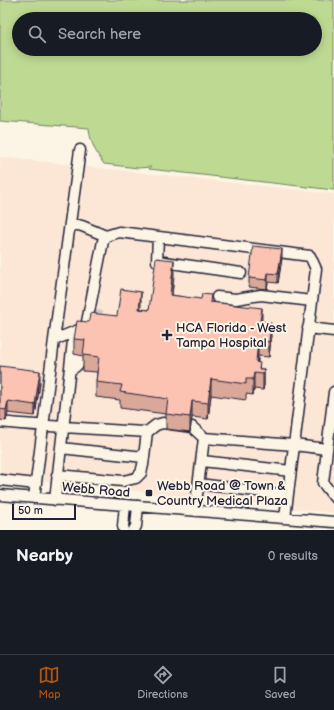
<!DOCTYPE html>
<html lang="en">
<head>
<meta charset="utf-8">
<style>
  :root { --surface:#171b24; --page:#20242c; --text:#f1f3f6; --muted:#9ea1a6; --line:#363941; --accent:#b45309 }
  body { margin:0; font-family:"Balsamiq Sans",sans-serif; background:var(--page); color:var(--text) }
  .scale { position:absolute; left:12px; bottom:10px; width:64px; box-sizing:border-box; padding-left:4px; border:2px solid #22223b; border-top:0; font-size:11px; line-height:14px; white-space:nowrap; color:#22223b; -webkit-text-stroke:3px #fcf5e5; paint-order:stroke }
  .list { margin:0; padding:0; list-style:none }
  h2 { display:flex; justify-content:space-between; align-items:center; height:52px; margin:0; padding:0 16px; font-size:17px }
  h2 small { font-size:13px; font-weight:400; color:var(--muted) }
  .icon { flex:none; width:22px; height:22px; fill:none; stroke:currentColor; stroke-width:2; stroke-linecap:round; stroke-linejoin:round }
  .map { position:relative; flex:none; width:334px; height:530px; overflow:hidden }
  .search { position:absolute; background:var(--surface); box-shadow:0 2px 10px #0003; left:12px; right:12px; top:12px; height:44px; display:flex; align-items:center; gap:10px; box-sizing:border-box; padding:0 14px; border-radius:22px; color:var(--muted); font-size:15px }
  .sheet { height:124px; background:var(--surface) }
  nav { display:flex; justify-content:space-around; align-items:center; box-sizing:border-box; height:56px; border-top:1px solid var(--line); background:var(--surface); font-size:11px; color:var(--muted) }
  nav a { display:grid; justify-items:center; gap:2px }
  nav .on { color:var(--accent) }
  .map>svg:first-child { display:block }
</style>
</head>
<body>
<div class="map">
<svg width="334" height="530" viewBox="0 0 334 530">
  <rect width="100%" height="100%" fill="#fcf5e5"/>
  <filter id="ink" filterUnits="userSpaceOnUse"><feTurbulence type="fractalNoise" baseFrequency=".025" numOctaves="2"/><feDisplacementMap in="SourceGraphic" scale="8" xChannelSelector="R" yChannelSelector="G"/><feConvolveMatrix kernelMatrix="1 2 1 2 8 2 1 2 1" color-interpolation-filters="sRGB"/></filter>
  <g filter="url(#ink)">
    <path fill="#fce6d6" d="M0,157L334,194V513L0,476Z"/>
    <path fill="#beda92" stroke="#707e66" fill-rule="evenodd" d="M0,0H334V190L149,169L151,167L138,168L104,164C96,153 90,142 89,128L0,121ZM19,19H315V49H19Z"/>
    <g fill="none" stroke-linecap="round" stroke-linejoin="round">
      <path stroke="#d0cbc3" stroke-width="10" stroke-dasharray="10 5" stroke-linecap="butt" d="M96,318L98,310"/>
      <g stroke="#22223b" stroke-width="13">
        <path id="minor" d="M70,223L82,226L106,236
          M158,237L157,261L241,273
          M217,297L236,299L261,295L312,301
          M308,328L334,331
          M54,340L80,150
          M70,370C78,366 79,364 81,355
          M334,392L323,483L334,497
          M0,422C49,427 98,429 147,432L156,425L163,423L192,427L204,438L294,445L327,449
          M61,448L144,457
          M202,461L291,471
          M57,475L123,481L136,478L141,473L143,465L147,432
          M0,480L36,484
          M199,484L287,495
          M0,495L334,522
          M34,498L54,340L86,327L103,241L106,236L119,232L310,256L316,269L285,518
          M55,500L74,332
          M195,511L204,438
          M124,530L123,526L125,505
          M134,530L136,526L138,506"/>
      </g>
      <use href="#minor" stroke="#fcf5e5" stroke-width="10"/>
    </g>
    <path fill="#d9a899" stroke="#22223b" d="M282,258L278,283L268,282L267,289L249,287V278Z
      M174,276L172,295L211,302L262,321L271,338L269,357L258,356V362L260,369H264V385L263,390L254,389L253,395L246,394V400L211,395L208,419L192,417L190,432L166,429V414L120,408V400L96,397V382L97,372L83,371V356L74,354V339L89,322L117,316L141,308V309L149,310Z
      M0,366L40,383L35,416L8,413L6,421L0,420Z"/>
    <path fill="#b0887d" stroke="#22223b" d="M282,249V258L278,283V274Z
      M174,260V276L170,311V295Z
      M268,273V282L267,289V280Z
      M141,292V308L139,325V309Z
      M262,308V324L260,321Z
      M271,323V338L269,357V342Z
      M258,340V356L256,373V362Z
      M264,369V385L263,390V374Z
      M40,371V383L35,416V405Z
      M254,373V389L253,395V379Z
      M211,379V395L208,419V403Z
      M8,401V413L6,421V410Z
      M192,401V417L190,432V417Z"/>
    <path fill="#fcc3b2" stroke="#22223b" d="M253,246L282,249L278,274L268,273L267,280L249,278Z
      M156,258L174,260L170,295L201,299L202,294L211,295L210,302L262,308L260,321L271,323L269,342L258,340L256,362L260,363L259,369H264L263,374L254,373L253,379H246V384L211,379L208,403L192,401L190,417L166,414L168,399L120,392L122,385L96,382L99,357L83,355L85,340L74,339L77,321L89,322L90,313L117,316L121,289L141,292L139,309L149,310Z
      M0,366L40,371L35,405L8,401L6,410L0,409Z"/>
  </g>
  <g fill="#22223b" stroke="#fcf5e5" stroke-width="1.5">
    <path d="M165 329h4v4h4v4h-4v4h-4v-4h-4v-4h4z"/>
    <rect x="145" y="489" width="8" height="8" rx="2"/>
  </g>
  <g text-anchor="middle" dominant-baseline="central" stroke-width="4" stroke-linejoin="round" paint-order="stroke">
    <g font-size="13" fill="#22223b" stroke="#fcf5e5" text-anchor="start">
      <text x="176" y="328">HCA Florida - West<tspan x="176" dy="15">Tampa Hospital</tspan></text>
      <text x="157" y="486">Webb Road @ Town &amp;<tspan x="157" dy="15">Country Medical Plaza</tspan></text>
    </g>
    <g font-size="13" fill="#22223b" stroke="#fcf5e5">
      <text transform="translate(96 490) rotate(5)">Webb Road</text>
    </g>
  </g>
</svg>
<div class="scale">50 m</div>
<div class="search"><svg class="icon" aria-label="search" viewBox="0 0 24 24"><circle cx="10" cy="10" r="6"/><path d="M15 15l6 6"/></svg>Search here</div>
</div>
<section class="sheet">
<h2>Nearby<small>0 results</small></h2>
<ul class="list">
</ul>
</section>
<nav>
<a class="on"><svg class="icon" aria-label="map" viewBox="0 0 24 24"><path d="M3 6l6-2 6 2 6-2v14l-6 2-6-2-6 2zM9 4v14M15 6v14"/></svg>Map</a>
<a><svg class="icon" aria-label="directions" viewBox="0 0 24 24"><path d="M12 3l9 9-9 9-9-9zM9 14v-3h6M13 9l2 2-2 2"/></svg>Directions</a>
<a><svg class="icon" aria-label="saved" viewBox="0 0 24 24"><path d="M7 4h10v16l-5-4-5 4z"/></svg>Saved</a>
</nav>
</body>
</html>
